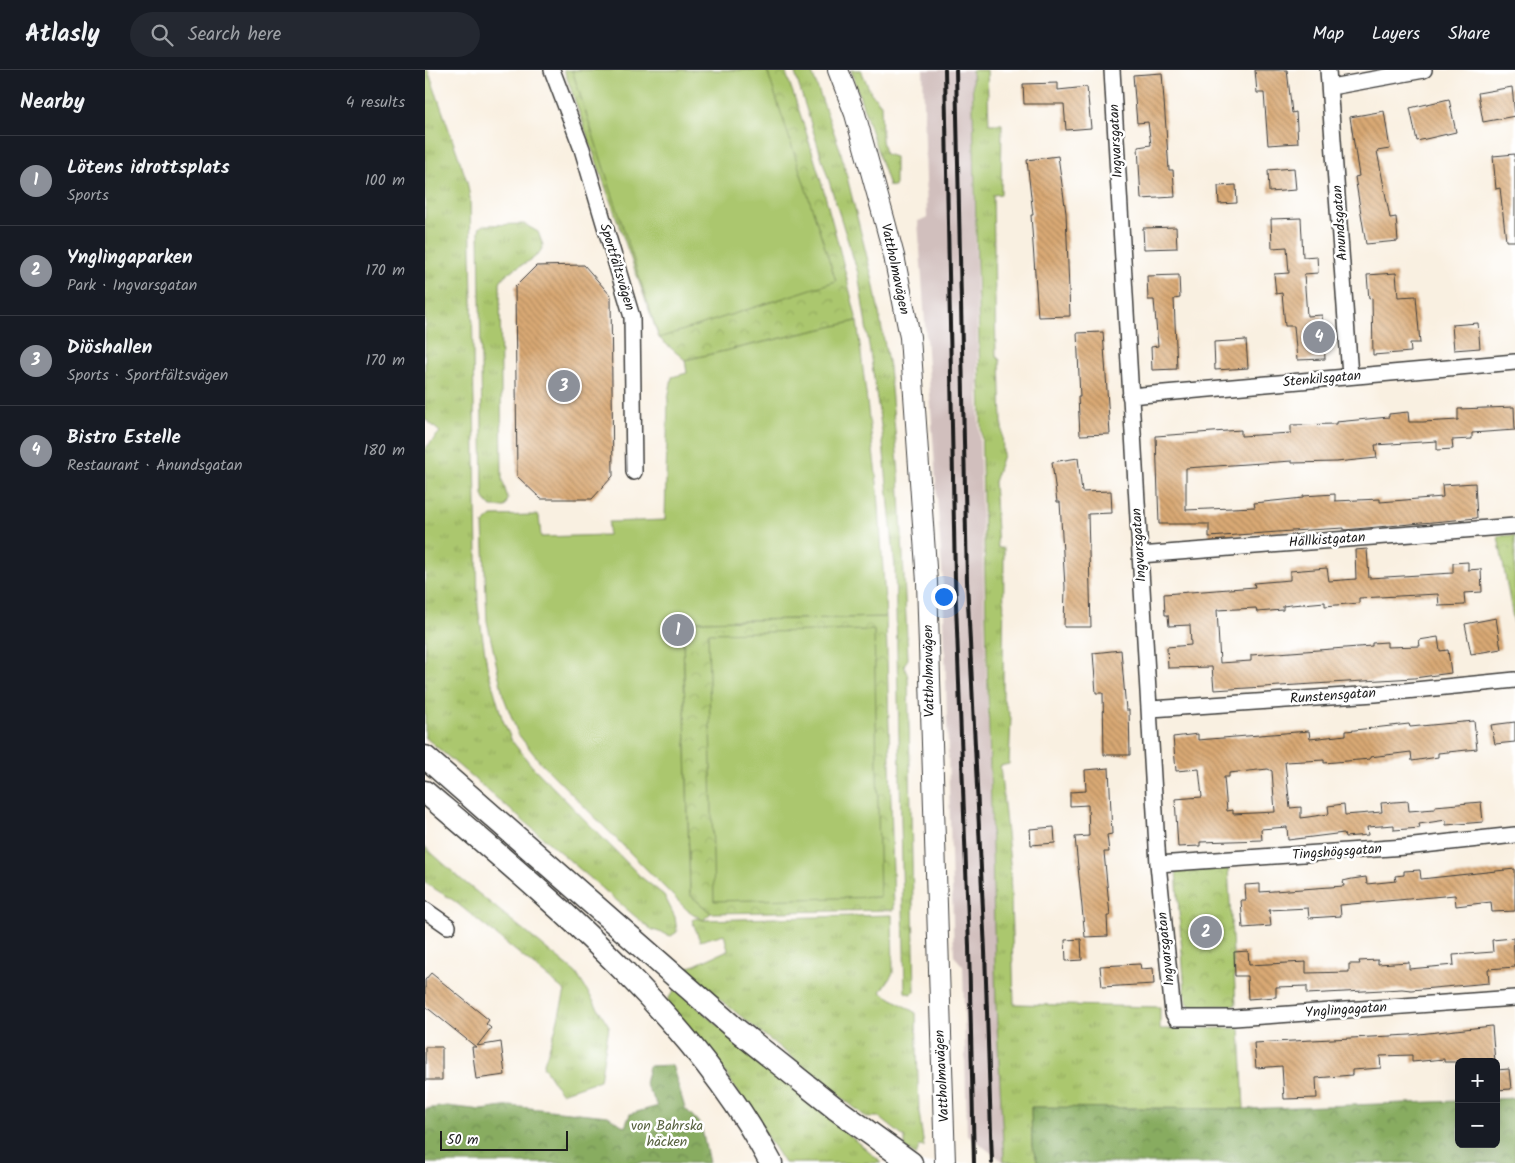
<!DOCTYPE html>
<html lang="en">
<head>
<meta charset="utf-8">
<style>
  :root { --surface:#171b24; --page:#242831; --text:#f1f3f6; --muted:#9ea1a6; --line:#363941; --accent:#8c9099 }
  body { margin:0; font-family:Kalam,sans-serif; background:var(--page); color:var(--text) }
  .controls { position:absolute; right:15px; bottom:15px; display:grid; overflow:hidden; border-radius:8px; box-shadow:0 5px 20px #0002 }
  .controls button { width:45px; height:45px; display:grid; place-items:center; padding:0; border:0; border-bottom:1px solid var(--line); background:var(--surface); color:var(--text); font:25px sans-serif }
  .scale { position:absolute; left:15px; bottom:12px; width:128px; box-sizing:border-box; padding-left:5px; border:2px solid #1c1c1c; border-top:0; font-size:14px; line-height:18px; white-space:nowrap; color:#1c1c1c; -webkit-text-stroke:4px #fff; paint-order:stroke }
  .you { position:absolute; left:518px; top:526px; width:18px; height:18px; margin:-12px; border:4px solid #fff; border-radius:50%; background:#1a73e8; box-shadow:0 0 0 8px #1a73e833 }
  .badge { display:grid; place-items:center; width:32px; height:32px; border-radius:50%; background:var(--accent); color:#fff; font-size:16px; font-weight:700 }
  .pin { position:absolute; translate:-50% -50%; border:2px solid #fff; box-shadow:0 1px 5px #0006 }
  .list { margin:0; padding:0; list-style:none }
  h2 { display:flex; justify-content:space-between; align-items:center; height:65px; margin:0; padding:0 20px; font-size:21px }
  h2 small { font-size:16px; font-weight:400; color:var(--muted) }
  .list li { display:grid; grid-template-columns:32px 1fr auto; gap:15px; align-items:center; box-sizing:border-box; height:90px; padding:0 20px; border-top:1px solid var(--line) }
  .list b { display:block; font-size:19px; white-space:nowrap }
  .list p { margin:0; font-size:16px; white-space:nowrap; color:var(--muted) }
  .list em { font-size:16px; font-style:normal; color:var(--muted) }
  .icon { flex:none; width:28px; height:28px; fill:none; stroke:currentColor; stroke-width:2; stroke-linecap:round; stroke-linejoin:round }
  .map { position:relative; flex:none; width:1090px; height:1093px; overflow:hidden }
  header { display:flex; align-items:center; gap:30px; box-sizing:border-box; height:70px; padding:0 25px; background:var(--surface); border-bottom:1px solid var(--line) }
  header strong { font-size:24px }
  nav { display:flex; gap:28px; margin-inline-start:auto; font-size:18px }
  .search { width:350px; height:45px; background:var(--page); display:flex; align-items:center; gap:12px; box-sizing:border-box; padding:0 18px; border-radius:28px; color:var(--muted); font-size:19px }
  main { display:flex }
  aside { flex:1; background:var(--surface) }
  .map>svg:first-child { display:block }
</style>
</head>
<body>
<header>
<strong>Atlasly</strong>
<div class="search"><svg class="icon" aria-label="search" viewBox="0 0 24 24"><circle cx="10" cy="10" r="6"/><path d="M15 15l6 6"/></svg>Search here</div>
<nav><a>Map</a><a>Layers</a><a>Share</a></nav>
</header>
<main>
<aside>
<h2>Nearby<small>4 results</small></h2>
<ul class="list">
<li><span class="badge">1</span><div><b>Lötens idrottsplats</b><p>Sports</p></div><em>100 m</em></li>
<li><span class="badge">2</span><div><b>Ynglingaparken</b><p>Park · Ingvarsgatan</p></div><em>170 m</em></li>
<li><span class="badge">3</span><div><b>Diöshallen</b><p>Sports · Sportfältsvägen</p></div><em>170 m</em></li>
<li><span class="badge">4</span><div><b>Bistro Estelle</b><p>Restaurant · Anundsgatan</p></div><em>180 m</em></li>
</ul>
</aside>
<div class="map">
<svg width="1090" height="1093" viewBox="0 0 1090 1093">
  <defs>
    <pattern id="grass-tufts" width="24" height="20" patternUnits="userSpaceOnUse" patternTransform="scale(1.25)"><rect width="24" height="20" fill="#abc76e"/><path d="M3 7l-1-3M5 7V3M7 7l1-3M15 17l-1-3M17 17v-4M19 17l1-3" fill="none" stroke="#93aa5f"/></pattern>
    <pattern id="forest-crowns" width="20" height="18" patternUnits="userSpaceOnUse" patternTransform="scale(1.25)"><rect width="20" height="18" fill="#88ac61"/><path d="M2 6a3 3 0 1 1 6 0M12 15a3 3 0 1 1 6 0" fill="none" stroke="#6e8b4f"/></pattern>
    <pattern id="park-crowns" width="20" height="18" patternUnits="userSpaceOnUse" patternTransform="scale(1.25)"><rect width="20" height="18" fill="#abc76e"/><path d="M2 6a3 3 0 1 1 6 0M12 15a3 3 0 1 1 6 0" fill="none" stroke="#93aa5f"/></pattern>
    <pattern id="building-back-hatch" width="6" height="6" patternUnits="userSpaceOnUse" patternTransform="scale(1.25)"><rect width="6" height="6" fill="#d9a974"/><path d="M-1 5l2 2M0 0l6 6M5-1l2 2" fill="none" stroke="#af895e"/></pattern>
  </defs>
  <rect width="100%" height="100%" fill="#fff"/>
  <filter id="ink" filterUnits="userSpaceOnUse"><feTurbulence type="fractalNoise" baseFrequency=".02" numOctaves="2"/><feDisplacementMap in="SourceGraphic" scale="10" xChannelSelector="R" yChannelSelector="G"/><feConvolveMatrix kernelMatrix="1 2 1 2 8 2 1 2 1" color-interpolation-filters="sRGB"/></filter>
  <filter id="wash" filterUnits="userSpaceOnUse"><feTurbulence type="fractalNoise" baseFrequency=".0096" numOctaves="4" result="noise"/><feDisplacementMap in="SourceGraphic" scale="20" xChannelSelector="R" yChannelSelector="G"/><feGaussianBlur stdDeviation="1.12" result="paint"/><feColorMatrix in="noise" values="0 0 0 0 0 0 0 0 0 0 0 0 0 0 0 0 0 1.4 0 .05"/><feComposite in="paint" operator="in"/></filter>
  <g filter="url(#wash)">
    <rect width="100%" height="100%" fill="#f9f0e1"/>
    <path fill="#d1bfbd" d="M498,0H547L554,355L571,935L579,1092L542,1065L538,896L529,886L518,513L493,151L502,148Z"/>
    <path fill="url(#grass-tufts)" stroke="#647245" d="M0,0H3L42,111L45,128L53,537L62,596L77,648L87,671L106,695L216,807L239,825L250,847L252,862L246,866L225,859L0,667V379L15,362L0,349Z
      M369,0H386L415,79L448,211L464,297L474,404L483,589L479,595L483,607L490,922L485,924L480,922L470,498L457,362L433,203Z
      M426,0H436L446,23L456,34L457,70L460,84L470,87V117L464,116Z
      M547,0H562L564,54H577L576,124L568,125L571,286L575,290L578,385L569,412L573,478H579L578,628L586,648L584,694L575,696L585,793L589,934L735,937V959L815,958L819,1039L606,1037L607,1076L613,1093L579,1092L571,935Z
      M99,154L113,162L118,175C113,195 84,194 75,212L77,409L83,429L80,437H67L61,432L58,425L54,161L55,157L60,155Z
      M0,777L37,810L151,903L184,956L175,1010L136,1023L118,996L130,961L140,921L28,830L0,813Z
      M467,845L468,903L456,922L491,943L494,1042L499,1077L494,1076L491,1086L480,1078V1068L454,1047H441L287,923L263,898L303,880L299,864L275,871L267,850L272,848L278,850Z
      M250,919L457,1093H359L296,996L241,932Z"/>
    <path fill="url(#forest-crowns)" stroke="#52643e" d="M247,995L260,1038L276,1055L284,1093H0V1039L22,1036L57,1040L85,1036L183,1046L200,1057L205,1044L233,1036L220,1014L224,996Z
      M1090,1028V1093H613L607,1077L606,1037L819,1039L1034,1031V1074H1071V1029Z"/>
    <path fill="url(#park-crowns)" stroke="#647245" d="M139,0H360C390,83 412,165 432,251L260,290L234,268Z
      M1090,465V559L1073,466Z
      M461,547L469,840L286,843L265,825L258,569L272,551Z
      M803,797L811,935L766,937L761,931L760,923L751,801Z"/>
    <path fill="#abc76e" stroke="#647245" d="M147,0H342L411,211L234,268Z
      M432,251L453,421L461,547L272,551L258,569L265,825L286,843L278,850L261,839L115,692L93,664L78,625L62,551L58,454L67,446L110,445L114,446L116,467L183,465L184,452L240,450L243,329L247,307L262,303L260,290Z
      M449,560L455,827L289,831L283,563Z"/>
    <g id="blocks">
      <path fill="url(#building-back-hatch)" fill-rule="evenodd" d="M830,0H862L867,43L871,42L873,73L843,75L839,23H832Z
        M737,3L744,100H748L750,127L716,129L713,77L726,75L723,52L712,53L708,5Z
        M633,13V20L662,17L666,58L641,60L639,34H599L598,14Z
        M1087,17L1090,46L1058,52L1053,23Z
        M1024,29L1031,62L992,71L985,38Z
        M959,41L965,79L952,81L965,148L971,147L973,171L941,174L930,107L934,106L925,47Z
        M1090,84V171H1081L1075,118L1071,119L1068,86Z
        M633,86L641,143L645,246L613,247L606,145H608L602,90Z
        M869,98L871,120L844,122L843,100Z
        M811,115L812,133L794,134L793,116Z
        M876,148L878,187L892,186L893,203L879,204L882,246L897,245L900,289L872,290L869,256H860L857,223L851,224L849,204L864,203L862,177L847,178L846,149Z
        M751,157L752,178L719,179L718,158Z
        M159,195L186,226L188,406L167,429H116L92,406L90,217L111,196Z
        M971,203L973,227L991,226L995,273H985L986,282L948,285L947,228L944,229L942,205Z
        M754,205L755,228L749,229L752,299L727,300L726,277L733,276L729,230H723L722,206Z
        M1053,253L1055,278L1029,280L1027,255Z
        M678,262L685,364L655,365L653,327H655L652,263Z
        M821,270L823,298L790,300L789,272Z
        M1089,337L1090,360L1047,363V369L1027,370L1028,379L1012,380V371L950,375L952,388L911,392L867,393V391L761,398V440L830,437L829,433L878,428V426L910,424V431L955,429V432L1018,427L1017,415L1050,413L1052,448L919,460V458L867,461L784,467V454H734L731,366L816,360V366L866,363V355L911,354V352L964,347V344L983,342L984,352H998L1033,350V339Z
        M653,388L657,422L686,421L687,443L663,444L666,557H639L640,517L635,432H632L627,392Z
        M942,479L944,508L1028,503V493L1043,492V500L1056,499L1057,522L1039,523L1040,535L1014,536L1013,524L934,528V533L900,536V532L866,535L858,536V540L832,542L831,538L792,540L795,593L826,591V585L947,576V573L962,572V577L995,576L994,570L1013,567L1015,581L1023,580L1026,603L989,608L789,620L787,597L743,598L742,577L766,575L765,555L744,556L743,545H740L739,524L830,517L829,513L865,510V501L902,498L904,511L931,509L930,480Z
        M1071,548L1076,579L1046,584L1040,554Z
        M696,580L701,640H704L705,685H679L678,623H671L668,583Z
        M1049,651L1052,679L1013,683V687L987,691L986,682L945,687V689L899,693V690L860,692L865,738L876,737V748L904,744L903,736L919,734L920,745L957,742L956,733L983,731L984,741L1010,739V736L1056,732L1058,752L1021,755V750L994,754L995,758L969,760V755L942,757L943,765L920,767L919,763L863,770L862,757L836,759L837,770L775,772V776L753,777L750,729L777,727L774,699L751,701L748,667L773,664V670L884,661L885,669L921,665V661L984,654L985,657ZM843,699L847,701L850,742L808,744V740L802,741L799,707H804V703Z
        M1090,652V672L1070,674L1066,655Z
        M684,698L687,764L682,765L684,782H679L685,846H682L683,866L660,867L650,767L664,766L663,735L645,736V722L661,721L660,700Z
        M629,757L630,773L606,775L605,759Z
        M1090,799V841L1067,842L1066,832L1031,836L1030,825L915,835L916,846L884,848L883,838L844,840L846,856L818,858L816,830H821L820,815L835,814V822L919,816L918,811L927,809L941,807L942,814L971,811L970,806L979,805V801L995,800L996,809Z
        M1088,868L1090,897L1063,899L1064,913L986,920L977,919L882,924V916L851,917V927L823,929L822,906H810L809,882L823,881L824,895L881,892V903L924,902V894H935L934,891L953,890V894L984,892V899L1029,895L1028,885L1068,882L1067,870Z
        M656,869L657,890L641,891L640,870Z
        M715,894L716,899L728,898L729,914L677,917L675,896Z
        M6,903L64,950L61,954L66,958L52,976L76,972L80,1005L51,1009L47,977H51L0,936V910Z
        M1067,956L1070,992H1019V989L987,992V985L955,986L956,998L927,1000V1005L891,1008L892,1028L859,1029L857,996L831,998L829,973L985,965Z
        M0,977H17V1010H0Z
        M1084,999L1086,1019L1071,1020V1000Z"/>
    </g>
  </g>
  <g filter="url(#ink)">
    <use href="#blocks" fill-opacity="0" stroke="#3d3c3a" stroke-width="1"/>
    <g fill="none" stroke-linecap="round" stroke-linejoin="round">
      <g stroke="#3d3c3a" stroke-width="18">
        <path id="minor" d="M127,0L157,79L207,247L209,402
          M687,0L733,794L748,943L751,948H809L1090,928
          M903,0L925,306
          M906,17L999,0
          M705,326L1090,292
          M715,485L1090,456
          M726,639L950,624L1090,610
          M733,794L980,777L1090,765
          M0,840L23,856"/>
      </g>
      <g stroke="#3d3c3a" stroke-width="22">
        <path id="secondary" d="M413,0L430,44L460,152L469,186L485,267L502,512L520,1093"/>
      </g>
      <g stroke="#3d3c3a" stroke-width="25">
        <path id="primary" d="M0,687L307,956L410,1038L486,1093
          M0,722C124,828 269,947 346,1093"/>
      </g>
      <use href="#minor" stroke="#fff" stroke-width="15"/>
      <use href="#secondary" stroke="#fff" stroke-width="20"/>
      <use href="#primary" stroke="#fff" stroke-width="22"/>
      <path stroke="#1c1c1c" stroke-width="4" d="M520,0L530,508L544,876L549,1093
        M531,0L542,511L560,881L567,1093"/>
    </g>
  </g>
  <g text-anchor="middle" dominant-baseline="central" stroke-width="5" stroke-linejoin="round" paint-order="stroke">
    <g font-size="14" fill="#1c1c1c" stroke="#fff">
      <text transform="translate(691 71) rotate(-93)">Ingvarsgatan</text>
      <text transform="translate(915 153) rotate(-94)">Anundsgatan</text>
      <text transform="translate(192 197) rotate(73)">Sportfältsvägen</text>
      <text transform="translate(470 199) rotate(78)">Vattholmavägen</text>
      <text transform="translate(897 309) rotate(-5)">Stenkilsgatan</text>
      <text transform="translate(902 470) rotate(-4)">Hällkistgatan</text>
      <text transform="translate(714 475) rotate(-94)">Ingvarsgatan</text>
      <text transform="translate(504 601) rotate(-91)">Vattholmavägen</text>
      <text transform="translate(908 626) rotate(-4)">Runstensgatan</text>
      <text transform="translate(912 782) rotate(-4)">Tingshögsgatan</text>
      <text transform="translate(741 879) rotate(-96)">Ingvarsgatan</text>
      <text transform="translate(921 940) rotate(-4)">Ynglingagatan</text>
      <text transform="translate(517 1006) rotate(-93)">Vattholmavägen</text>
    </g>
    <g font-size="14" fill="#55603d" stroke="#fff">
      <text x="242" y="1056">von Bahrska<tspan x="242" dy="16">häcken</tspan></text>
    </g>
  </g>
</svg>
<div class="controls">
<button>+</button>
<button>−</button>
</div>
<div class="scale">50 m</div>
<div class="you"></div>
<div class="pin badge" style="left:253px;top:560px">1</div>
<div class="pin badge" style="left:781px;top:862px">2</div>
<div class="pin badge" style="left:139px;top:316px">3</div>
<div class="pin badge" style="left:894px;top:267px">4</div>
</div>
</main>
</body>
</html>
